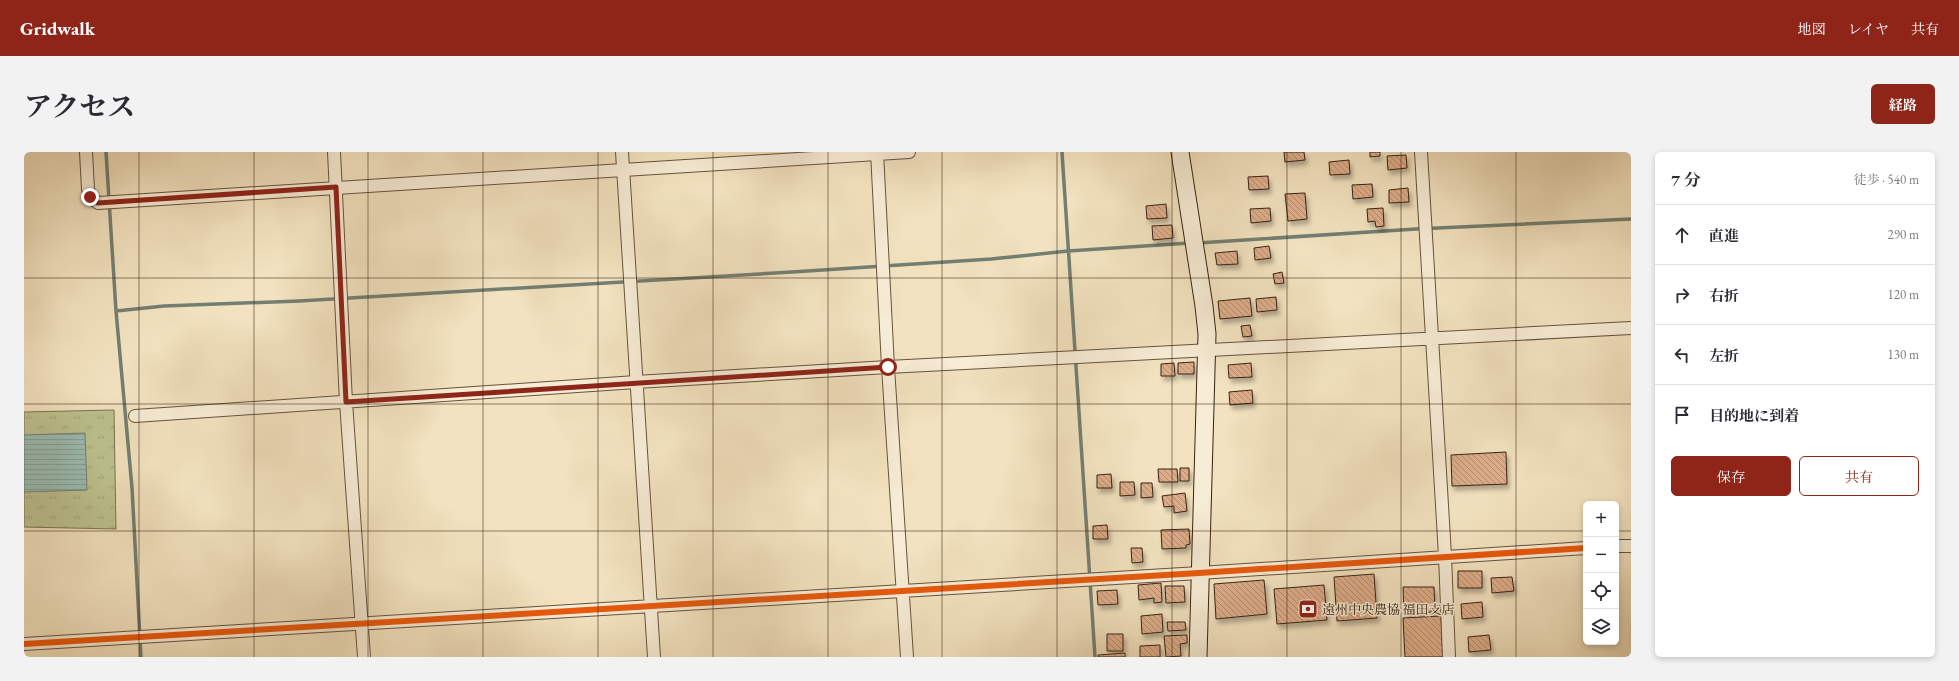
<!DOCTYPE html>
<html lang="ja">
<head>
<meta charset="utf-8">
<style>
  :root { --surface:#fff; --page:#f2f2f3; --text:#2b2b33; --muted:#7c7c81; --line:#e1e1e2; --accent:#8f2418 }
  body { margin:0; font-family:"EB Garamond","Noto Serif JP",serif; background:var(--page); color:var(--text) }
  .controls { position:absolute; right:12px; bottom:12px; display:grid; overflow:hidden; border-radius:6px; box-shadow:0 2px 6px #0003 }
  .controls button { width:36px; height:36px; display:grid; place-items:center; padding:0; border:0; border-bottom:1px solid var(--line); background:var(--surface); color:var(--text); font:20px sans-serif }
  .stop { position:absolute; width:12px; height:12px; margin:-9px; border:3px solid #8f2418; border-radius:50%; background:#fff }
  .stop.end { background:#8f2418; border-color:#fff; box-shadow:0 1px 4px #0008 }
  .list { margin:0; padding:0; list-style:none }
  h2 { display:flex; justify-content:space-between; align-items:center; height:52px; margin:0; padding:0 16px; font-size:17px }
  h2 small { font-size:13px; font-weight:400; color:var(--muted) }
  .list li { display:grid; grid-template-columns:26px 1fr auto; gap:12px; align-items:center; box-sizing:border-box; height:60px; padding:0 16px; border-top:1px solid var(--line) }
  .list b { display:block; font-size:15px; white-space:nowrap }
  .list em { font-size:13px; font-style:normal; color:var(--muted) }
  .actions { display:flex; gap:8px; padding:12px 16px }
  .actions a { flex:1; padding:9px 0; border:1px solid var(--accent); border-radius:6px; text-align:center; font-size:14px; color:var(--accent) }
  .actions .main { background:var(--accent); color:#fff }
  .icon { flex:none; width:22px; height:22px; fill:none; stroke:currentColor; stroke-width:2; stroke-linecap:round; stroke-linejoin:round }
  .map { position:relative; flex:none; width:1607px; height:505px; overflow:hidden; border-radius:6px }
  header { display:flex; align-items:center; gap:24px; box-sizing:border-box; height:56px; padding:0 20px; background:var(--accent); color:#fff }
  header strong { font-size:19px }
  nav { display:flex; gap:22px; margin-inline-start:auto; font-size:14px }
  .intro { display:flex; align-items:center; justify-content:space-between; box-sizing:border-box; height:96px; padding:0 24px }
  h1 { margin:0; font-size:28px }
  .button { padding:10px 18px; border-radius:6px; background:var(--accent); color:#fff; font-size:14px; font-weight:700 }
  main { display:flex; gap:24px; padding:0 24px }
  aside { flex:1; background:var(--surface); border-radius:6px; box-shadow:0 2px 6px #0003 }
  .map>svg:first-child { display:block }
</style>
</head>
<body>
<header>
<strong>Gridwalk</strong>
<nav><a>地図</a><a>レイヤ</a><a>共有</a></nav>
</header>
<div class="intro"><h1>アクセス</h1><a class="button">経路</a></div>
<main>
<div class="map">
<svg width="1607" height="505" viewBox="0 0 1607 505">
  <defs>
    <pattern id="grass-tufts" width="24" height="20" patternUnits="userSpaceOnUse"><rect width="24" height="20" fill="#bdc390"/><path d="M3 7l-1-3M5 7V3M7 7l1-3M15 17l-1-3M17 17v-4M19 17l1-3" fill="none" stroke="#a3a77b"/></pattern>
    <pattern id="water-rules" width="6" height="5" patternUnits="userSpaceOnUse"><rect width="6" height="5" fill="#9bbdb4"/><path d="M0 2.5h6" fill="none" stroke="#86a29a"/></pattern>
    <pattern id="building-back-hatch" width="6" height="6" patternUnits="userSpaceOnUse"><rect width="6" height="6" fill="#ddad8a"/><path d="M-1 5l2 2M0 0l6 6M5-1l2 2" fill="none" stroke="#b48c6f"/></pattern>
    <filter id="shadow"><feDropShadow dx="2.5" dy="4.5" stdDeviation="2" flood-color="#0004"/></filter>
  </defs>
  <rect width="100%" height="100%" fill="#f2e2bf"/>
  <filter id="stains"><feTurbulence type="fractalNoise" baseFrequency=".005" numOctaves="4"/><feColorMatrix values="0 0 0 0 .2 0 0 0 0 .09 0 0 0 0 .02 0 0 0 .5 -.17"/></filter>
  <radialGradient id="worn" r=".72"><stop offset=".6" stop-color="#630" stop-opacity="0"/><stop offset="1" stop-color="#630" stop-opacity=".3"/></radialGradient>
  <path fill="url(#grass-tufts)" stroke="#7a7351" d="M90,258L92,377L0,375V260Z"/>
  <path fill="url(#water-rules)" stroke="#737f73" d="M61,281L63,338L0,340V283Z"/>
  <g fill="none" stroke-linecap="round" stroke-linejoin="round">
    <path stroke="#737f73" stroke-width="3.5" d="M82,0L92,159L108,336L117,505
      M1038,0L1071,505
      M1174,91L1392,77L1607,67
      M92,159L140,154L275,149L768,120L967,107L1044,99L1166,91"/>
  </g>
  <path fill="url(#building-back-hatch)" stroke="#382312" filter="url(#shadow)" d="M1260,0H1280L1281,8L1261,10Z
    M1346,0H1356V4L1346,5Z
    M1382,3L1383,16L1364,18L1363,4Z
    M1325,8L1326,22L1306,23L1305,10Z
    M1244,24L1245,37L1225,38L1224,25Z
    M1348,32L1349,45L1329,47L1328,33Z
    M1384,36L1385,50L1365,51V38Z
    M1281,41L1283,67L1264,69L1261,42Z
    M1142,52L1143,66L1123,67L1122,54Z
    M1246,56L1247,69L1227,71L1226,57Z
    M1359,56L1360,74L1352,75L1351,69L1344,70L1343,57Z
    M1148,73L1149,86L1129,88L1128,74Z
    M1245,94L1247,106L1231,108L1230,96Z
    M1213,99L1214,112L1193,113L1191,101Z
    M1258,120L1260,131L1251,132L1249,122Z
    M1252,145L1253,158L1233,160L1232,147Z
    M1226,146L1228,164L1196,167L1194,149Z
    M1226,173L1228,184L1219,185L1217,174Z
    M1170,210V222H1154V211Z
    M1150,211L1151,224H1137V212Z
    M1227,211L1228,225L1205,226L1204,213Z
    M1228,238L1229,251L1206,253L1205,240Z
    M1482,300L1483,332L1428,334L1427,303Z
    M1156,316H1165V329H1156Z
    M1134,317H1153L1154,330H1135Z
    M1087,322L1088,336H1073V323Z
    M1096,330H1110L1111,343L1096,344Z
    M1117,331H1128L1129,345L1117,346Z
    M1161,341L1163,359L1150,361V354L1140,355L1138,344Z
    M1083,373L1084,387H1069V374Z
    M1165,377L1166,392L1162,393V396L1138,397L1137,378Z
    M1107,396H1118L1119,410L1108,411Z
    M1434,419H1458V436H1434Z
    M1350,422L1353,466L1313,469L1310,425Z
    M1488,425L1490,439L1468,441L1467,426Z
    M1240,428L1243,462L1192,467L1190,432Z
    M1137,431L1138,450L1130,451V446L1115,448L1114,433Z
    M1300,433L1303,468L1253,472L1250,437Z
    M1141,434H1160L1161,450L1142,451Z
    M1379,435H1410L1411,460L1380,461Z
    M1093,438L1094,452L1074,453L1073,439Z
    M1458,450L1459,465L1438,467L1437,452Z
    M1138,462L1139,480L1118,482L1117,464Z
    M1417,464L1419,505H1381L1379,466Z
    M1143,470H1161L1162,478L1144,479Z
    M1083,482H1099V499H1083Z
    M1163,483V491L1156,492L1157,504L1142,505L1140,484Z
    M1465,483L1467,498L1445,500L1444,485Z
    M1136,493V505H1116V494Z
    M1101,501V505H1074V503Z"/>
  <g fill="none" stroke-linecap="round" stroke-linejoin="round">
    <g stroke="#66533d" stroke-width="14">
      <path id="street" d="M62,0L64,37L66,45L74,51L885,0
        M310,0L322,250L340,505
        M598,0L630,505
        M853,0L864,215L883,505
        M1397,0L1421,404L1425,505
        M111,264L612,230L864,215L1607,176
        M1592,394H1607
        M0,492L1175,421L1562,396"/>
    </g>
    <g stroke="#382312" stroke-width="19">
      <path id="secondary" d="M1156,0L1180,154L1183,182L1174,505"/>
    </g>
    <use href="#street" stroke="#f7ecd5" stroke-width="12"/>
    <use href="#secondary" stroke="#f7ecd5" stroke-width="17"/>
    <g stroke="#f7ecd5" stroke-width="8">
      <path id="cycleway" d="M0,492L1175,421L1562,396"/>
    </g>
    <use href="#cycleway" stroke="#e8590c" stroke-width="6"/>
  </g>
  <g fill="none" stroke-linecap="round" stroke-linejoin="round">
    <path stroke="#8f2418" stroke-width="5" d="M66,45L74,51L312,35L322,250L864,215"/>
  </g>
  <path fill="none" stroke="#382312" stroke-width="1" stroke-opacity="0.55" d="M115,0V505M230,0V505M344,0V505M459,0V505M574,0V505M689,0V505M804,0V505M918,0V505M1033,0V505M1148,0V505M1263,0V505M1377,0V505M1492,0V505M0,126H1607M0,252H1607M0,379H1562M1592,379H1607"/>
  <defs>
    <g id="bank-square" transform="scale(1)"><rect x="-9" y="-9" width="18" height="18" rx="4" fill="#8f2418" stroke="#f7ecd5"/><path d="M-6-4H6V4H-6ZM0-2.3a2.3 2.3 0 1 0 0 4.6a2.3 2.3 0 1 0 0-4.6Z" fill="#fff"/></g>
  </defs>
  <g fill-rule="evenodd">
    <use href="#bank-square" x="1284" y="457"/>
  </g>
  <g text-anchor="middle" dominant-baseline="central" stroke-width="3" stroke-linejoin="round" paint-order="stroke">
    <g font-size="13" fill="#382312" stroke="#f7ecd5" text-anchor="start">
      <text x="1298" y="457">遠州中央農協 福田支店</text>
    </g>
  </g>
  <rect width="100%" height="100%" filter="url(#stains)"/>
  <rect width="100%" height="100%" fill="url(#worn)"/>
</svg>
<div class="controls">
<button>+</button>
<button>−</button>
<button><svg class="icon" aria-label="locate" viewBox="0 0 24 24"><circle cx="12" cy="12" r="6"/><path d="M12 2v4M12 18v4M2 12h4M18 12h4"/></svg></button>
<button><svg class="icon" aria-label="layers" viewBox="0 0 24 24"><path d="M12 4l9 5-9 5-9-5zM3 14l9 5 9-5"/></svg></button>
</div>
<div class="stop" style="left:864px;top:215px"></div>
<div class="stop end" style="left:66px;top:45px"></div>
</div>
<aside>
<h2>7 分<small>徒歩 · 540 m</small></h2>
<ul class="list">
<li><svg class="icon" aria-label="ahead" viewBox="0 0 24 24"><path d="M12 20V5M6 11l6-6 6 6"/></svg><div><b>直進</b></div><em>290 m</em></li>
<li><svg class="icon" aria-label="right" viewBox="0 0 24 24"><path d="M7 20v-9h11M14 6l5 5-5 5"/></svg><div><b>右折</b></div><em>120 m</em></li>
<li><svg class="icon" aria-label="left" viewBox="0 0 24 24"><path d="M17 20v-9H6M10 6l-5 5 5 5"/></svg><div><b>左折</b></div><em>130 m</em></li>
<li><svg class="icon" aria-label="arrive" viewBox="0 0 24 24"><path d="M6 21V4h12l-3 4 3 4H6"/></svg><div><b>目的地に到着</b></div></li>
</ul>
<div class="actions"><a class="main">保存</a><a>共有</a></div>
</aside>
</main>
</body>
</html>
